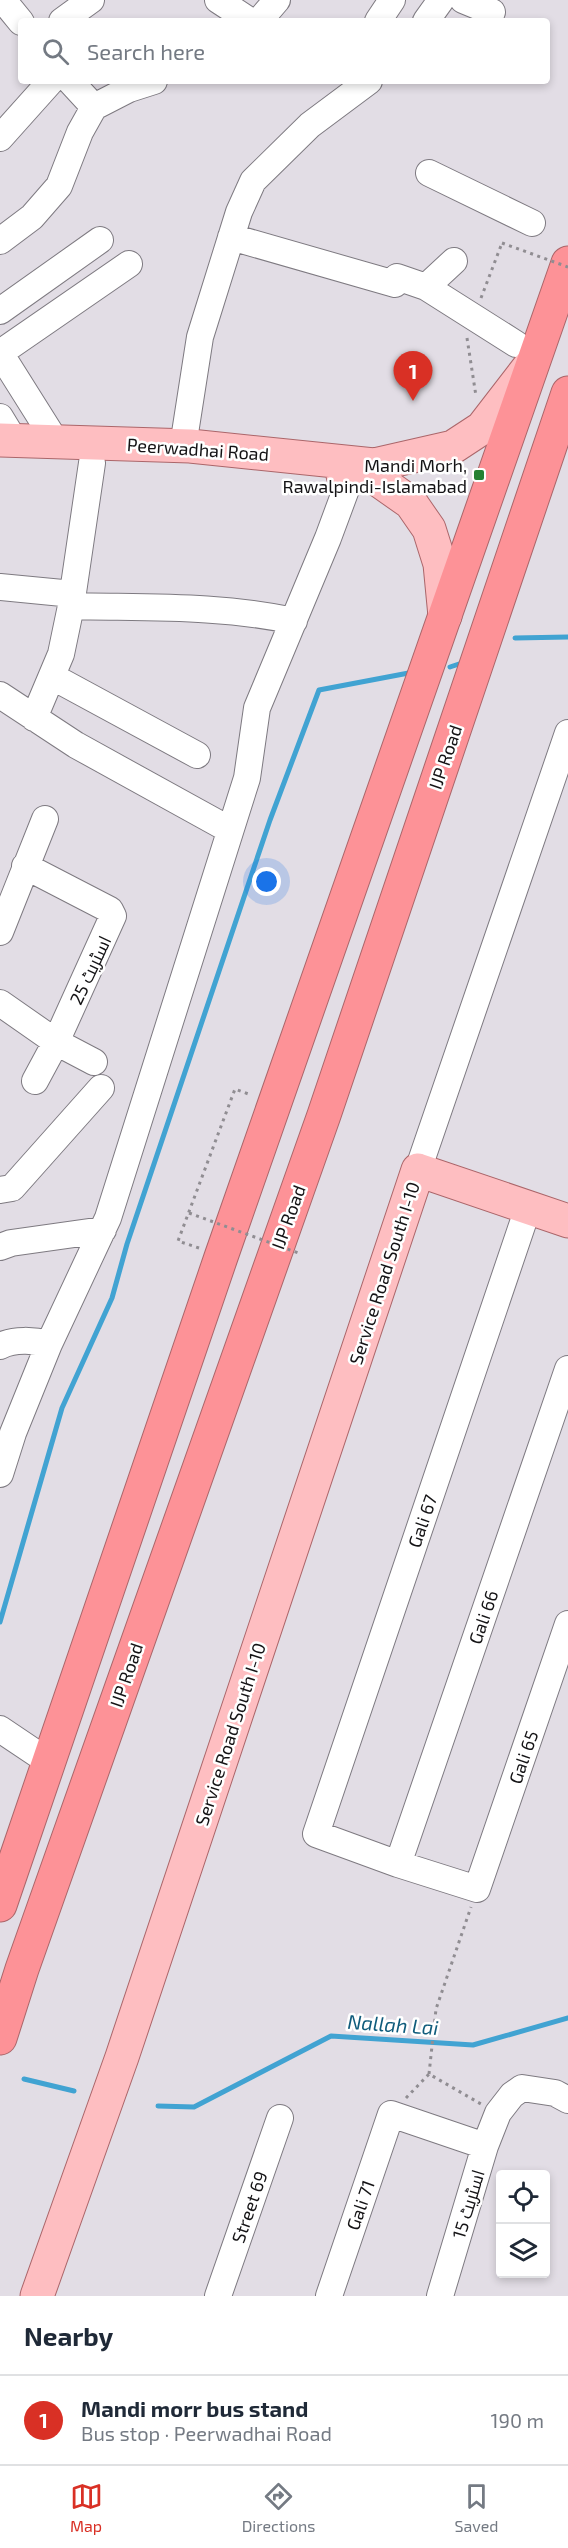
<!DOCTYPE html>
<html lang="en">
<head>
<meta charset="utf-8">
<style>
  :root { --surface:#fff; --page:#f6f6f7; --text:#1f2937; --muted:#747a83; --line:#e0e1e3; --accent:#d93025 }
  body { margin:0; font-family:"Exo 2",Cairo,sans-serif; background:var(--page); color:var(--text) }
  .controls { position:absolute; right:18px; bottom:18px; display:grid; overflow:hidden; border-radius:6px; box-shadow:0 3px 9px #0003 }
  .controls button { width:54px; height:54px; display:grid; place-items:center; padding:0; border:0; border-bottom:2px solid var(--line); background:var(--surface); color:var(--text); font:30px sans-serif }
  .you { position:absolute; left:267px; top:882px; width:21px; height:21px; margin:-15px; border:4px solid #fff; border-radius:50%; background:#1a73e8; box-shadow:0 0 0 9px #1a73e833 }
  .badge { display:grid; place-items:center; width:39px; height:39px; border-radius:50%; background:var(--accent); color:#fff; font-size:20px; font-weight:700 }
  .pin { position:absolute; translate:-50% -50px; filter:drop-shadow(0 2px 3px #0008) }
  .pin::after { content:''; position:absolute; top:32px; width:21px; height:18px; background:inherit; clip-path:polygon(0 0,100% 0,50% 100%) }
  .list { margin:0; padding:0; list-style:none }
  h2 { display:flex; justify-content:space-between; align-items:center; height:78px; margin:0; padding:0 24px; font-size:26px }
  h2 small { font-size:20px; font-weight:400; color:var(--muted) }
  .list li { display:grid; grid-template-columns:39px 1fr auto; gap:18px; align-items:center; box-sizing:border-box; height:90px; padding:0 24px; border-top:2px solid var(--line) }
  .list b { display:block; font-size:22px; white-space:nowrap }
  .list p { margin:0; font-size:20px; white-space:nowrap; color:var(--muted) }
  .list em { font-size:20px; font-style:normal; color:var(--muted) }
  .icon { flex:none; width:33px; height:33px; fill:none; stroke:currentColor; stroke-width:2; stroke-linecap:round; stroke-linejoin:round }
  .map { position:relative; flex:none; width:568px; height:2296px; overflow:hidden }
  .search { position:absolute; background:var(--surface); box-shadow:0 3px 9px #0003; left:18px; right:18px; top:18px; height:66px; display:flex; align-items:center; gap:15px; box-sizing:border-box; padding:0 21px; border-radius:6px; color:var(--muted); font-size:22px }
  .sheet { height:168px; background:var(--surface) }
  nav { display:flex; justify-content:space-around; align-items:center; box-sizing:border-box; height:84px; border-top:2px solid var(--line); background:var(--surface); font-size:16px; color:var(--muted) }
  nav a { display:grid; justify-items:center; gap:3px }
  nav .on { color:var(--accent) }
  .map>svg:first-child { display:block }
</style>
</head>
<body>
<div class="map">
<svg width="568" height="2296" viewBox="0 0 568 2296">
  <rect width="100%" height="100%" fill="#e2dde5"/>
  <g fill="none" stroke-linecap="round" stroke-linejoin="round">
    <path stroke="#41a3d2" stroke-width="5" d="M515,638L568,637
      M450,667L465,662
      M0,1622L62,1408L112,1298L127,1244L270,820L319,690L414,672
      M24,2079L74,2091
      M158,2106L194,2107L331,2036L473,2045L568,2018"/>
    <g stroke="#7e7a81" stroke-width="28">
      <path id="minor" d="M3,0L21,22
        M218,0L250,21
        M463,0L492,12
        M62,21L91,0
        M259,21L277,0
        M378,21L392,0
        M426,21L441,0
        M70,81L94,107
        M0,138L51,81
        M429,173L532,223
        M231,237L395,284
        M0,241L32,217L59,186L80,132L94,107L129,89L154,81
        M397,277L426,287L516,344
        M426,287L454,261
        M0,311L100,240
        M0,353L129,264
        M0,353L56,442
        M0,417L14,440
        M183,446L200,337L239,212L253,181L310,125L369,81
        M0,587L73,594
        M71,606C145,608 222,605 294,621
        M53,677L197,755
        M0,695L76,745L230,830
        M34,718L61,654L71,606L92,463
        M25,866L110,910L113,916L56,1042L35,1081
        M0,932L45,819
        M0,1003L56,1042L94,1062
        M418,1170L568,733
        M0,1190L12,1188L101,1088
        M528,1208L316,1834L398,1864L477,1889L568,1624
        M0,1247L11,1243L103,1230
        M0,1346C14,1339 34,1340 49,1344
        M0,1474L13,1433L49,1344L108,1218L247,778L257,708L328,538L351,476
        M0,1729L49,1762
        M398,1864L568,1369
        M218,2296L280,2118
        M329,2296L391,2114L485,2146
        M440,2296L485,2146L498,2113L512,2095L522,2088L555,2093L568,2100"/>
    </g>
    <g stroke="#ab666a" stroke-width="35">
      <path id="major" d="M0,440L190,446L374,465L453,447L482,428L529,367
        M343,475L374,477L411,503L429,529L440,564L445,616
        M37,2296L122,2057L418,1170L568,1221"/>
    </g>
    <g stroke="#ab666a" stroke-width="35">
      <path id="highway" d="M0,1905L221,1257L568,263
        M0,2038L22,1969L324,1115L568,393"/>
    </g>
    <path stroke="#908d92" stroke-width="3" stroke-dasharray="3 4.5" stroke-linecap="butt" d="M481,298L502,243
      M467,338L476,396
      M199,1248L178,1241L235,1089L251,1095
      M429,2074L436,2009L471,1907
      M406,2098L429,2074L481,2104"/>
    <use href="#minor" stroke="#fff" stroke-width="26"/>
    <use href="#major" stroke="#febec1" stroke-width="33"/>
    <use href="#highway" stroke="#fd9297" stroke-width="33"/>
    <path stroke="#908d92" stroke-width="3" stroke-dasharray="3 4.5" stroke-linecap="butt" d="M502,243L568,267
      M189,1213L301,1254"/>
  </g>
  <rect fill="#258132" stroke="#fff" stroke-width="2" x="473" y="469" width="12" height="12" rx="3"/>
  <g text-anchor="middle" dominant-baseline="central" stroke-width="5" stroke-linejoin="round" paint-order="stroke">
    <g font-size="18" fill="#141315" stroke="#fff">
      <text transform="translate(198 449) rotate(4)">Peerwadhai Road</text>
      <text transform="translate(445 757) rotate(-71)">IJP Road</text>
      <text transform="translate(90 970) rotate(-65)">اسٹریٹ 25</text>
      <text transform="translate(288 1217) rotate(-70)">IJP Road</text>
      <text transform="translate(384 1273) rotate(-72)">Service Road South I-10</text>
      <text transform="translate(422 1521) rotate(-71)">Gali 67</text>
      <text transform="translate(483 1617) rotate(-71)">Gali 66</text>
      <text transform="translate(126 1675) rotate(-71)">IJP Road</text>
      <text transform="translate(230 1734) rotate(-72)">Service Road South I-10</text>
      <text transform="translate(523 1757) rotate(-71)">Gali 65</text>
      <text transform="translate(468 2204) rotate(-73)">اسٹریٹ 15</text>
      <text transform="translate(360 2205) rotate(-71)">Gali 71</text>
      <text transform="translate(249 2207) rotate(-71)">Street 69</text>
    </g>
    <g font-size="18" fill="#141315" stroke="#fff" text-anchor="end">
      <text x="467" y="465">Mandi Morh,<tspan x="467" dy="21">Rawalpindi-Islamabad</tspan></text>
    </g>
    <g font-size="20" font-style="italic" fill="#105c7c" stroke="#fff">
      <text transform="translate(393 2024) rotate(4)">Nallah Lai</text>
    </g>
  </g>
</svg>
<div class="controls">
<button><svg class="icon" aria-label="locate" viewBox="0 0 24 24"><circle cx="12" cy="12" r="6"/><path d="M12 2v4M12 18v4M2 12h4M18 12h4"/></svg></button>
<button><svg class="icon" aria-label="layers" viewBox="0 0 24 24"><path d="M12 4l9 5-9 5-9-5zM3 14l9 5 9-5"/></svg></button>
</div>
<div class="you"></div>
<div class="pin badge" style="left:413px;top:401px">1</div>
<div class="search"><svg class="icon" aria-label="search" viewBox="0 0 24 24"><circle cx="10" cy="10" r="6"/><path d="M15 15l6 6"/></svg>Search here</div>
</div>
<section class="sheet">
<h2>Nearby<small></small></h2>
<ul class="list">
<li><span class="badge">1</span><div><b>Mandi morr bus stand</b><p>Bus stop · Peerwadhai Road</p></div><em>190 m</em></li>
</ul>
</section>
<nav>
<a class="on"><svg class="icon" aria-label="map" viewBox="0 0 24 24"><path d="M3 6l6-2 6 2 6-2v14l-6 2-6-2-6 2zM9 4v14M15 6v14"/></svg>Map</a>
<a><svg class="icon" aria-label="directions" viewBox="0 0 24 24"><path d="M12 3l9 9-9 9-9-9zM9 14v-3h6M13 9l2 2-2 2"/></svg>Directions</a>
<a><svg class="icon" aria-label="saved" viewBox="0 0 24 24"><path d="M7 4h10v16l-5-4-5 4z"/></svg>Saved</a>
</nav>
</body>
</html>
